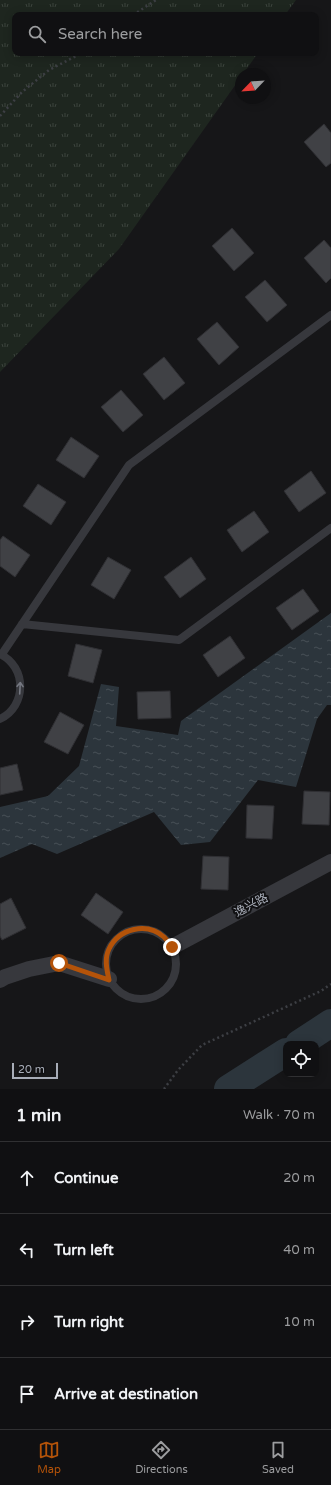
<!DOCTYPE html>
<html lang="en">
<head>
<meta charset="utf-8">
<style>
  :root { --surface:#101012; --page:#1e1e20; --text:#f1f3f6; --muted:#9c9d9f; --line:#303032; --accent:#b45309 }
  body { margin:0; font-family:"Varela Round","Noto Sans SC",sans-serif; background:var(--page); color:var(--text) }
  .controls { position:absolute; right:12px; bottom:12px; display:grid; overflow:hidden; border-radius:8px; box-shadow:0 2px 10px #0003 }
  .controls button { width:36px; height:36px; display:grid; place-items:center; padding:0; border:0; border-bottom:1px solid var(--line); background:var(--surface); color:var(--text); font:20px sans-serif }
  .compass { position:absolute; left:235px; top:68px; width:36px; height:36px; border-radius:50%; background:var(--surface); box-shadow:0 2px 10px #0003; rotate:245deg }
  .scale { position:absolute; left:12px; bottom:10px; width:46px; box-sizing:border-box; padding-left:4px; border:2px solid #a8adb8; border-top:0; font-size:11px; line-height:14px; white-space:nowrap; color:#a8adb8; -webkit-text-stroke:3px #111113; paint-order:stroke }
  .stop { position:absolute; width:12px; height:12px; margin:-9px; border:3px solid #b45309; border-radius:50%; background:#fff }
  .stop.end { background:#b45309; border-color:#fff; box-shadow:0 1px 4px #0008 }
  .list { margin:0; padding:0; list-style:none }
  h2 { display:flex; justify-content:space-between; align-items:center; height:52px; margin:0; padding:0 16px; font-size:17px }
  h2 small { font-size:13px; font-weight:400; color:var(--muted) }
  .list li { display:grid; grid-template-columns:26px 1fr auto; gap:12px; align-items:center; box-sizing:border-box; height:72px; padding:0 16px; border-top:1px solid var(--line) }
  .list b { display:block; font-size:15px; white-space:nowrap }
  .list em { font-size:13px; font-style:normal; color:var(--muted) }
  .icon { flex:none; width:22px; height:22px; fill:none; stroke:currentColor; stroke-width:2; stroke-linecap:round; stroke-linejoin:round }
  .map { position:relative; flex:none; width:331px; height:1089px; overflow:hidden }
  .search { position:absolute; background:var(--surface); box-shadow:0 2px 10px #0003; left:12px; right:12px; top:12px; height:44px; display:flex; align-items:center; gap:10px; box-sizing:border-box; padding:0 14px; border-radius:8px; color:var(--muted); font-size:15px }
  .sheet { height:340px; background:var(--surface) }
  nav { display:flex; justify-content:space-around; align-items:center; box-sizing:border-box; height:56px; border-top:1px solid var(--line); background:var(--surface); font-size:11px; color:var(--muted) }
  nav a { display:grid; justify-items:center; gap:2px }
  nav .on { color:var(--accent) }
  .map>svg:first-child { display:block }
</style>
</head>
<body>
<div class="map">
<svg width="331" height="1089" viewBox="0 0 331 1089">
  <defs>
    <pattern id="grass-tufts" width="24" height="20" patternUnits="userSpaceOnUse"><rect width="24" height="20" fill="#1e261f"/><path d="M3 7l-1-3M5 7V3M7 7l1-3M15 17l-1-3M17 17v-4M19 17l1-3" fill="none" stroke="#3c433d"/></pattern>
    <pattern id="water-ripples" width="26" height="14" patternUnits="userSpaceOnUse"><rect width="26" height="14" fill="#2c353c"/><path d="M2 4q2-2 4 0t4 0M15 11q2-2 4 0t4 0" fill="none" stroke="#485056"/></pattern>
  </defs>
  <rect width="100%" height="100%" fill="#161618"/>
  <path fill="url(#grass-tufts)" d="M0,0H296L285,15H15V53H258L243,74H241V77L119,249L0,372Z"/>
  <path fill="url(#water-ripples)" d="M331,613V705H327L317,719L296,787L258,780L210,842L181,845L154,812L57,854L32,844L0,858V807L48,796L79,766L101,684L119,687L116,726L178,735L181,721Z"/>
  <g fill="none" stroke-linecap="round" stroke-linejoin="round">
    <path stroke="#2c353c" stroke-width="28" d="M299,1044L331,1023
      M228,1089L286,1052"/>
  </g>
  <path fill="#404145" stroke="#303034" d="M324,124L331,133V163L326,167L304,142Z
    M232,228L254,253L234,271L212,246Z
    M324,240L331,248V278L326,283L304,258Z
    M265,280L287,305L267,322L245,297Z
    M217,322L239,347L219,365L197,339Z
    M164,357L185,383L164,400L143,374Z
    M121,390L143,415L123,432L101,407Z
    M71,437L99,456L84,478L56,460Z
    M311,471L326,493L299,512L284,491Z
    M38,484L66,502L51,525L23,506Z
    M254,511L269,532L242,552L227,530Z
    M3,536L30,555L15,577L0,566V540Z
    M108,557L131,570L114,599L91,585Z
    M191,557L206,579L180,598L164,577Z
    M303,589L319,611L292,630L276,608Z
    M230,636L245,658L218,677L203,655Z
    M76,644L102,650L93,683L68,676Z
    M170,691L171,718L138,719L137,692Z
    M60,712L84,725L68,754L44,742Z
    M17,764L23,790L0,795V768Z
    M304,791L330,792L329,825L302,824Z
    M247,805L274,806L272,839L246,838Z
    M203,856L229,857L228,890L201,889Z
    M96,893L123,912L108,934L81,915Z
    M11,898L26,928L2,940L0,936V904Z"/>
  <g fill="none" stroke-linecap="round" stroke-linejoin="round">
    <path stroke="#3d3f44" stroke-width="2.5" stroke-dasharray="2 3" stroke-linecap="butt" d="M133,15L156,0
      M0,116L22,92L49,70L82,53
      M164,1089L178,1070L202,1045L321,991L331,984"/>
    <path stroke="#37383d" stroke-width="8" d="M22,624L179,640L331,528
      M0,654C27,667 27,706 0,719
      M2,654L129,465L331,315
      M106 964a35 35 0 1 1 70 0a35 35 0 1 1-70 0Z"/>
    <path stroke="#37383d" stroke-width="16" d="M172,947L331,862
      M0,980L5,977L29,969L59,963L109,979"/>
  </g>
  <defs><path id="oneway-shaft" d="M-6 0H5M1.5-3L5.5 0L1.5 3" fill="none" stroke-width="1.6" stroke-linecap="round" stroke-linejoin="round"/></defs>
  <use stroke="#757881" href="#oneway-shaft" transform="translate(20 688) rotate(-87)"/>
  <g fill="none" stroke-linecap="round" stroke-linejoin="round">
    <path stroke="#b45309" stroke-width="5" d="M59,963L109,980C107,970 104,959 109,949C119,928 147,922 164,937C167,940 170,944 172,947"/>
  </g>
  <g text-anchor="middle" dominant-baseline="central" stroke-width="4" stroke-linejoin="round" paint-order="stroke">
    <g font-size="12" fill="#a8adb8" stroke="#111113">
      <text transform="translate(251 905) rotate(-28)">逸兴路</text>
    </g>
  </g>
</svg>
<div class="controls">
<button><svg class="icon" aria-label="locate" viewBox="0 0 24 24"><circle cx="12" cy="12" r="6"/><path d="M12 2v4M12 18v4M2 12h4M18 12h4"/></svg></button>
</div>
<svg class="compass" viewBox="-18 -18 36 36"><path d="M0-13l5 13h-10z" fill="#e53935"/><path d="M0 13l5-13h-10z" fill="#9c9d9f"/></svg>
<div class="scale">20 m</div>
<div class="stop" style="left:59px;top:963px"></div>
<div class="stop end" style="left:172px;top:947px"></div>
<div class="search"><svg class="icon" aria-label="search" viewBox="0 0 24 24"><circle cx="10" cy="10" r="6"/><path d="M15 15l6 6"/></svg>Search here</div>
</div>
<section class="sheet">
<h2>1 min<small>Walk · 70 m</small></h2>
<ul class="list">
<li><svg class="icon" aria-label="ahead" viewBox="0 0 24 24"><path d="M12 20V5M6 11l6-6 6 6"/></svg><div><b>Continue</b></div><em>20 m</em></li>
<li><svg class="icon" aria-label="left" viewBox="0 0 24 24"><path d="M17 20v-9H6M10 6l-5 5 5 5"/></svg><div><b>Turn left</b></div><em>40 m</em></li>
<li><svg class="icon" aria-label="right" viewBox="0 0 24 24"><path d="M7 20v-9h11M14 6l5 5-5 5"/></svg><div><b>Turn right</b></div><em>10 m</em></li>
<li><svg class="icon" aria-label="arrive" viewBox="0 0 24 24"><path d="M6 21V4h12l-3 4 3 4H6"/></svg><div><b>Arrive at destination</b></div></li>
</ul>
</section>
<nav>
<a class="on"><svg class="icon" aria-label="map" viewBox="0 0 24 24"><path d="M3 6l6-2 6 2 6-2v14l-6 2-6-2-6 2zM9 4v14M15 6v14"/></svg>Map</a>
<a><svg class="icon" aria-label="directions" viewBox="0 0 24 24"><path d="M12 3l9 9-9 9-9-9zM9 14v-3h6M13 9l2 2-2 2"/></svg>Directions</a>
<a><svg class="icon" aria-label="saved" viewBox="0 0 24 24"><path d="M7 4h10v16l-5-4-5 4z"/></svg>Saved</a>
</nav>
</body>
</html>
